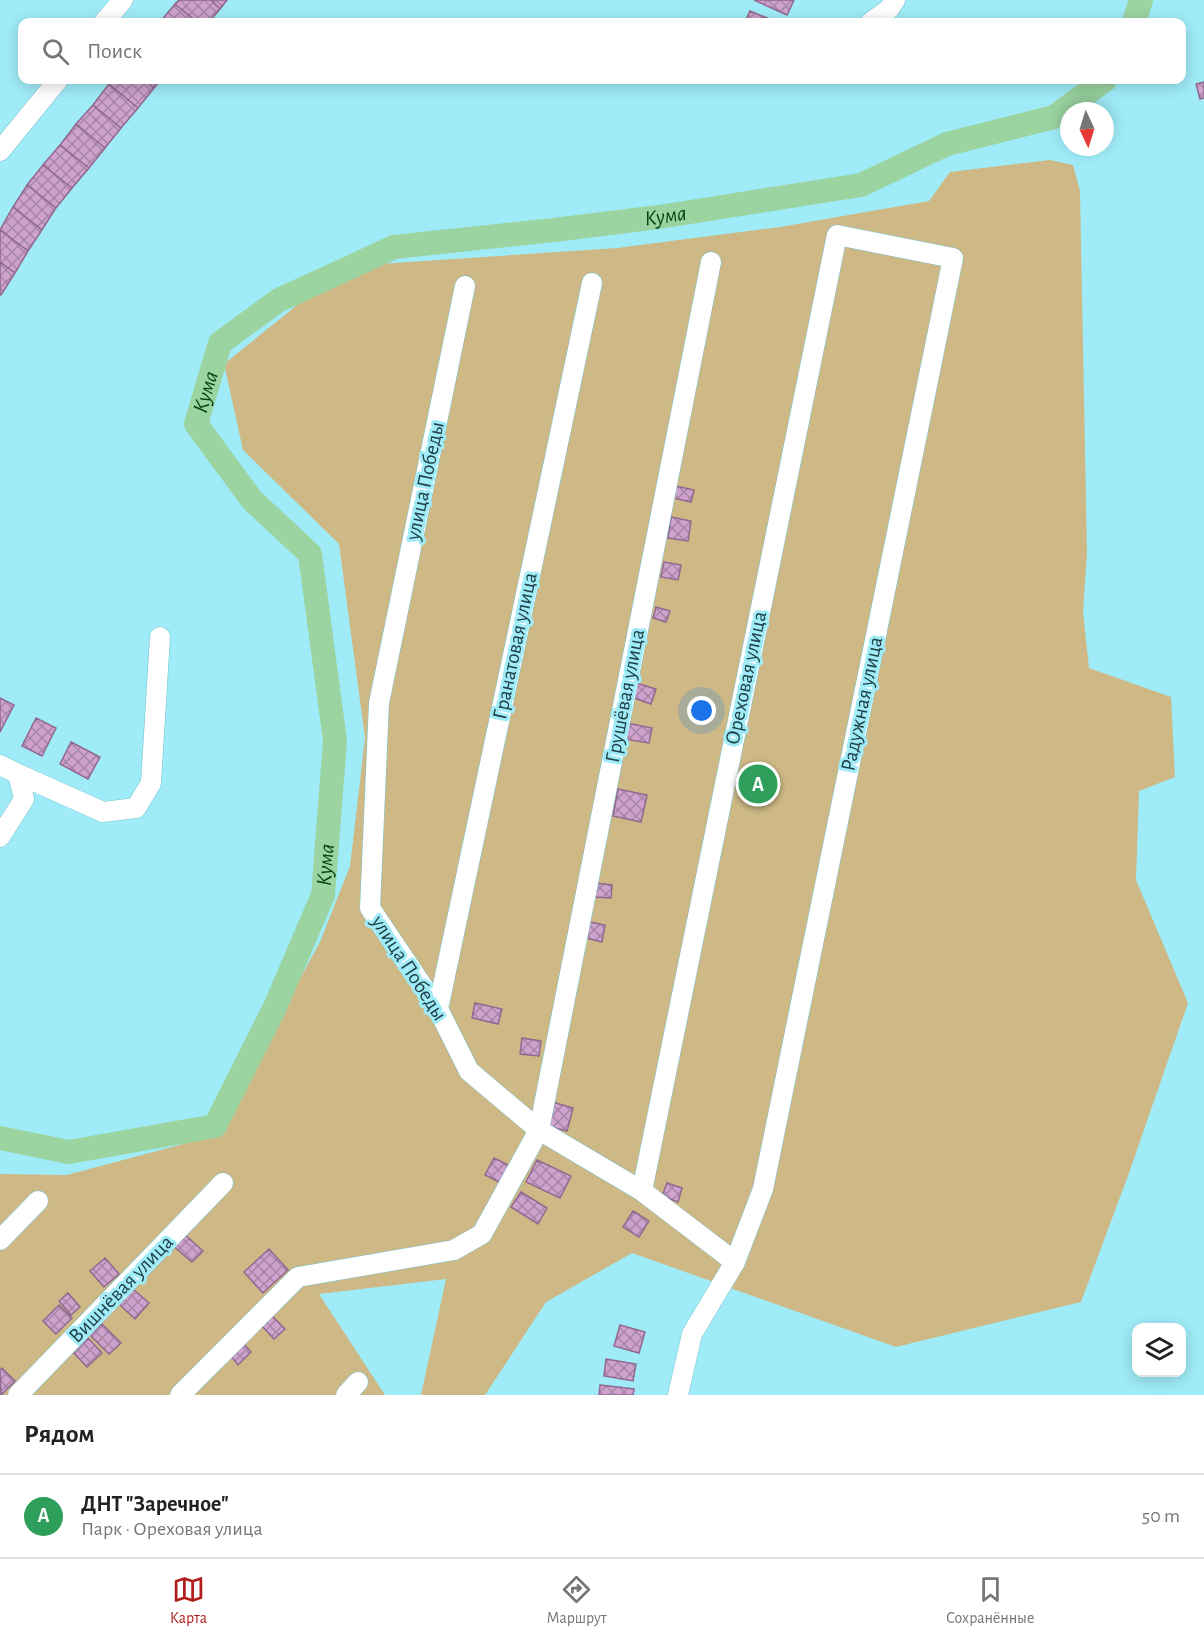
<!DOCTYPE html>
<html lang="ru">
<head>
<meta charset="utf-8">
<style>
  :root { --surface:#fff; --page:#f2f2f2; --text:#222; --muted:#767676; --line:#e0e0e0; --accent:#b01f1d }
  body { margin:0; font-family:"Alegreya Sans",sans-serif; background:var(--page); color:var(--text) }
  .controls { position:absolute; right:18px; bottom:18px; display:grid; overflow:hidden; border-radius:12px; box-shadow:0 3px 15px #0003 }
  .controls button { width:54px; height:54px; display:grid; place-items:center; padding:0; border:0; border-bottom:2px solid var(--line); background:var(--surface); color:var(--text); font:30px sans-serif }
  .compass { position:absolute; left:1060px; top:102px; width:54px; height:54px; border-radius:50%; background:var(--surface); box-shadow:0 3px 15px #0003; rotate:176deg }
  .you { position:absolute; left:702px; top:711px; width:21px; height:21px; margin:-15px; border:4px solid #fff; border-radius:50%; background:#1a73e8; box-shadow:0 0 0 9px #1a73e833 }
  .badge { display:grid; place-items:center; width:39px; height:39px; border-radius:50%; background:var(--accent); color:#fff; font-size:20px; font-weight:700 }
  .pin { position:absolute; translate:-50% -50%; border:3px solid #fff; box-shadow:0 2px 6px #0006 }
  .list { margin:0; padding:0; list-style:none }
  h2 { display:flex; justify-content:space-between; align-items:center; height:78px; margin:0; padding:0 24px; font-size:26px }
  h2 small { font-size:20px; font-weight:400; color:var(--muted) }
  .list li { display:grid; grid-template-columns:39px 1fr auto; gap:18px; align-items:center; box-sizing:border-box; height:84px; padding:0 24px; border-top:2px solid var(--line) }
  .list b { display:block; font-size:22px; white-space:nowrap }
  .list p { margin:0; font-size:20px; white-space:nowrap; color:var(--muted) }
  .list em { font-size:20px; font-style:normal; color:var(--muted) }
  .icon { flex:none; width:33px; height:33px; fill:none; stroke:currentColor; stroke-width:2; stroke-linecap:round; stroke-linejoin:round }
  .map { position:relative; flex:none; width:1204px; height:1395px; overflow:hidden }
  .search { position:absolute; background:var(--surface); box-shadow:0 3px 15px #0003; left:18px; right:18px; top:18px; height:66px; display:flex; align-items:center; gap:15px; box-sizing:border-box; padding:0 21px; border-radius:12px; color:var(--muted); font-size:22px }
  .sheet { height:162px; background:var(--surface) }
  nav { display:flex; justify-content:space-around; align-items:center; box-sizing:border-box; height:84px; border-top:2px solid var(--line); background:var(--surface); font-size:16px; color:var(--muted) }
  nav a { display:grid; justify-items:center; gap:3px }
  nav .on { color:var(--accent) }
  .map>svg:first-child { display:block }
</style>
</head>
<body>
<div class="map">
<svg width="1204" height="1395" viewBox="0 0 1204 1395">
  <defs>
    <pattern id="building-cross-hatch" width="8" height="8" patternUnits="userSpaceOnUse" patternTransform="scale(1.5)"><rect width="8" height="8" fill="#cea2cc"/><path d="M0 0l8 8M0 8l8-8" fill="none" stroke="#a785a7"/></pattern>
  </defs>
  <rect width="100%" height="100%" fill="#9fecf8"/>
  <path fill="#ceb986" d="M1050,160L1073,165L1080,191L1087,553L1083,612L1089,668L1171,697L1175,777L1139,791L1136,880L1188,1003L1129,1173L1081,1302L896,1347L632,1253L546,1302L485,1395H421L446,1279L319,1294L385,1395H0V1174L67,1175L213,1136L320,942L350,866L365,738L339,544L243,450L224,364L301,302L379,264L617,248L780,227L929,201L950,172Z"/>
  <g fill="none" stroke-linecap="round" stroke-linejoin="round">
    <g stroke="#9bd4a1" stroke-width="24">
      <path d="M1134,22L1141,0"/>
      <path id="s1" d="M0,1138L69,1152L215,1126L275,1007L323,895L335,741L310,554L252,500L196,424L220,343L279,300L394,247L554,230L659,217L861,185L947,144L1054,117L1105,80"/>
    </g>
  </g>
  <path fill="url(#building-cross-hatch)" stroke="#91688f" stroke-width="1.5" d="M179,0H211L220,9L209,22H197L175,4Z
    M211,0H227L220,9Z
    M754,0H794L787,15Z
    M175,4L197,22H160Z
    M750,11L777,22H745Z
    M113,80H144L154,88L138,108L109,84Z
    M144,80H161L154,88Z
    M1204,82V98L1200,99L1196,84Z
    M109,84L138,108L121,128L93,105Z
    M93,105L121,128L105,148L76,124Z
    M76,124L105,148L89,168L60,145Z
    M60,145L89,168L72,188L43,165Z
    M43,165L72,188L56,208L27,185Z
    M27,185L56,208L42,230L13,207Z
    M13,207L42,230L28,251L0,230Z
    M0,230L28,251L15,273L0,262Z
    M0,262L15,273L1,295H0Z
    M676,486L694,490L691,502L673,498Z
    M671,517L691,521L688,541L668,538Z
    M664,562L681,565L678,580L661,577Z
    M656,607L670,611L666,622L653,618Z
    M636,683L656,689L651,704L631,697Z
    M0,698L14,705L0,732Z
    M36,718L56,728L42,756L22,746Z
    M627,723L652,728L649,743L624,739Z
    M71,742L100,757L88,779L60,764Z
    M618,789L647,795L641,822L613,816Z
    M595,883L612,885L611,898L594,897Z
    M590,922L605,925L602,942L586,938Z
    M475,1003L502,1009L498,1024L472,1018Z
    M522,1038L541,1041L539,1056L520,1054Z
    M549,1101L573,1108L567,1131L543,1125Z
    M494,1158L512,1167L503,1184L485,1175Z
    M537,1160L571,1176L560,1198L526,1182Z
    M667,1183L682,1188L678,1202L662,1196Z
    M521,1192L547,1208L538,1224L511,1207Z
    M633,1211L649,1221L639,1237L623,1227Z
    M183,1233L203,1251L192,1262L172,1245Z
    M269,1249L288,1270L263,1293L244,1272Z
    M105,1258L119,1274L104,1287L90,1271Z
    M133,1289L149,1303L135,1319L119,1304Z
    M68,1293L80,1307L71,1315L59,1301Z
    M59,1305L72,1318L56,1334L43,1321Z
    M270,1314L285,1329L274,1339L260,1324Z
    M102,1324L121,1343L109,1354L90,1335Z
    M620,1325L645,1332L639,1353L614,1346Z
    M88,1338L102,1353L87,1367L73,1352Z
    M243,1343L251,1352L238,1365L230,1355Z
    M606,1359L636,1364L633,1381L604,1376Z
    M2,1368L15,1381L1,1395L0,1370Z
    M600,1385L634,1389L633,1395H599Z"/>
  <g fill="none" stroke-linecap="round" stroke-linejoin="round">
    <g stroke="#75c1cc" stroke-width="21">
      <path id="minor" d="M104,22L123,0
        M871,22L889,9L895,0
        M0,151L58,80
        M465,286L379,703L370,908L438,1009L469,1071L539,1130L642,1191L735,1262
        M0,765L18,774L24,799L0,837
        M18,774L103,812L136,808L151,783L160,637
        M438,1009L592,283
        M642,1191L837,235L953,258L763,1189L735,1262L692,1334L678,1395
        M0,1240L38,1201
        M18,1395L223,1183
        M180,1395L298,1277L454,1250L482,1234L539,1130L711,262
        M346,1395L358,1382"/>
    </g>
    <use href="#minor" stroke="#fff" stroke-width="20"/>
  </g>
  <g text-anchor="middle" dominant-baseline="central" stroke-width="6" stroke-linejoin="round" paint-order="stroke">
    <g font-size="21" fill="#204045" stroke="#9fecf8">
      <text transform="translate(425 481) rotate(-78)">улица Победы</text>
      <text transform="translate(515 646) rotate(-78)">Гранатовая улица</text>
      <text transform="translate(746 678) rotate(-78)">Ореховая улица</text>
      <text transform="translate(625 696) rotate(-79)">Грушёвая улица</text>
      <text transform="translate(862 704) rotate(-78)">Радужная улица</text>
      <text transform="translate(409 968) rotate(57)">улица Победы</text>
      <text transform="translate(121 1289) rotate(-46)">Вишнёвая улица</text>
    </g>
    <g font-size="22" font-style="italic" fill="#034517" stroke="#9fecf8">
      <text stroke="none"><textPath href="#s1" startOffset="1548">Кума</textPath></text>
      <text stroke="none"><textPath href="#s1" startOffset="1024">Кума</textPath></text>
      <text stroke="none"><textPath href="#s1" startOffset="504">Кума</textPath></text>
    </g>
  </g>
</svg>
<div class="controls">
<button><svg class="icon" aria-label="layers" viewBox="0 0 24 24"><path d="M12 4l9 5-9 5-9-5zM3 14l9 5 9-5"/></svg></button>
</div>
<svg class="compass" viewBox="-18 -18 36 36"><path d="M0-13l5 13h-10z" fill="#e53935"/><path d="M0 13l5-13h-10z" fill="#767676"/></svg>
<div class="you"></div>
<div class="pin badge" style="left:758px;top:784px;background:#2e9e5b">A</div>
<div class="search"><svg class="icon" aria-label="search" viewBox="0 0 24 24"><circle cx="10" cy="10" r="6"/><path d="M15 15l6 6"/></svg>Поиск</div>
</div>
<section class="sheet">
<h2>Рядом<small></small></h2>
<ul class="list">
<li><span class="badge" style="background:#2e9e5b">A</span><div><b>ДНТ &quot;Заречное&quot;</b><p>Парк · Ореховая улица</p></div><em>50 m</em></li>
</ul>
</section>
<nav>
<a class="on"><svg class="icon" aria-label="map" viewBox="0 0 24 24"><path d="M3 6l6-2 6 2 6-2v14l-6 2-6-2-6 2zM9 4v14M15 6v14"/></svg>Карта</a>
<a><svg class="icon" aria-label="directions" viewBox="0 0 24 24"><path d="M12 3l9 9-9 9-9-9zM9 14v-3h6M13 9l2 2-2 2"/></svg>Маршрут</a>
<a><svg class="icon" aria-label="saved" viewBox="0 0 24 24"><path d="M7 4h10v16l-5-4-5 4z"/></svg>Сохранённые</a>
</nav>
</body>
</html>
